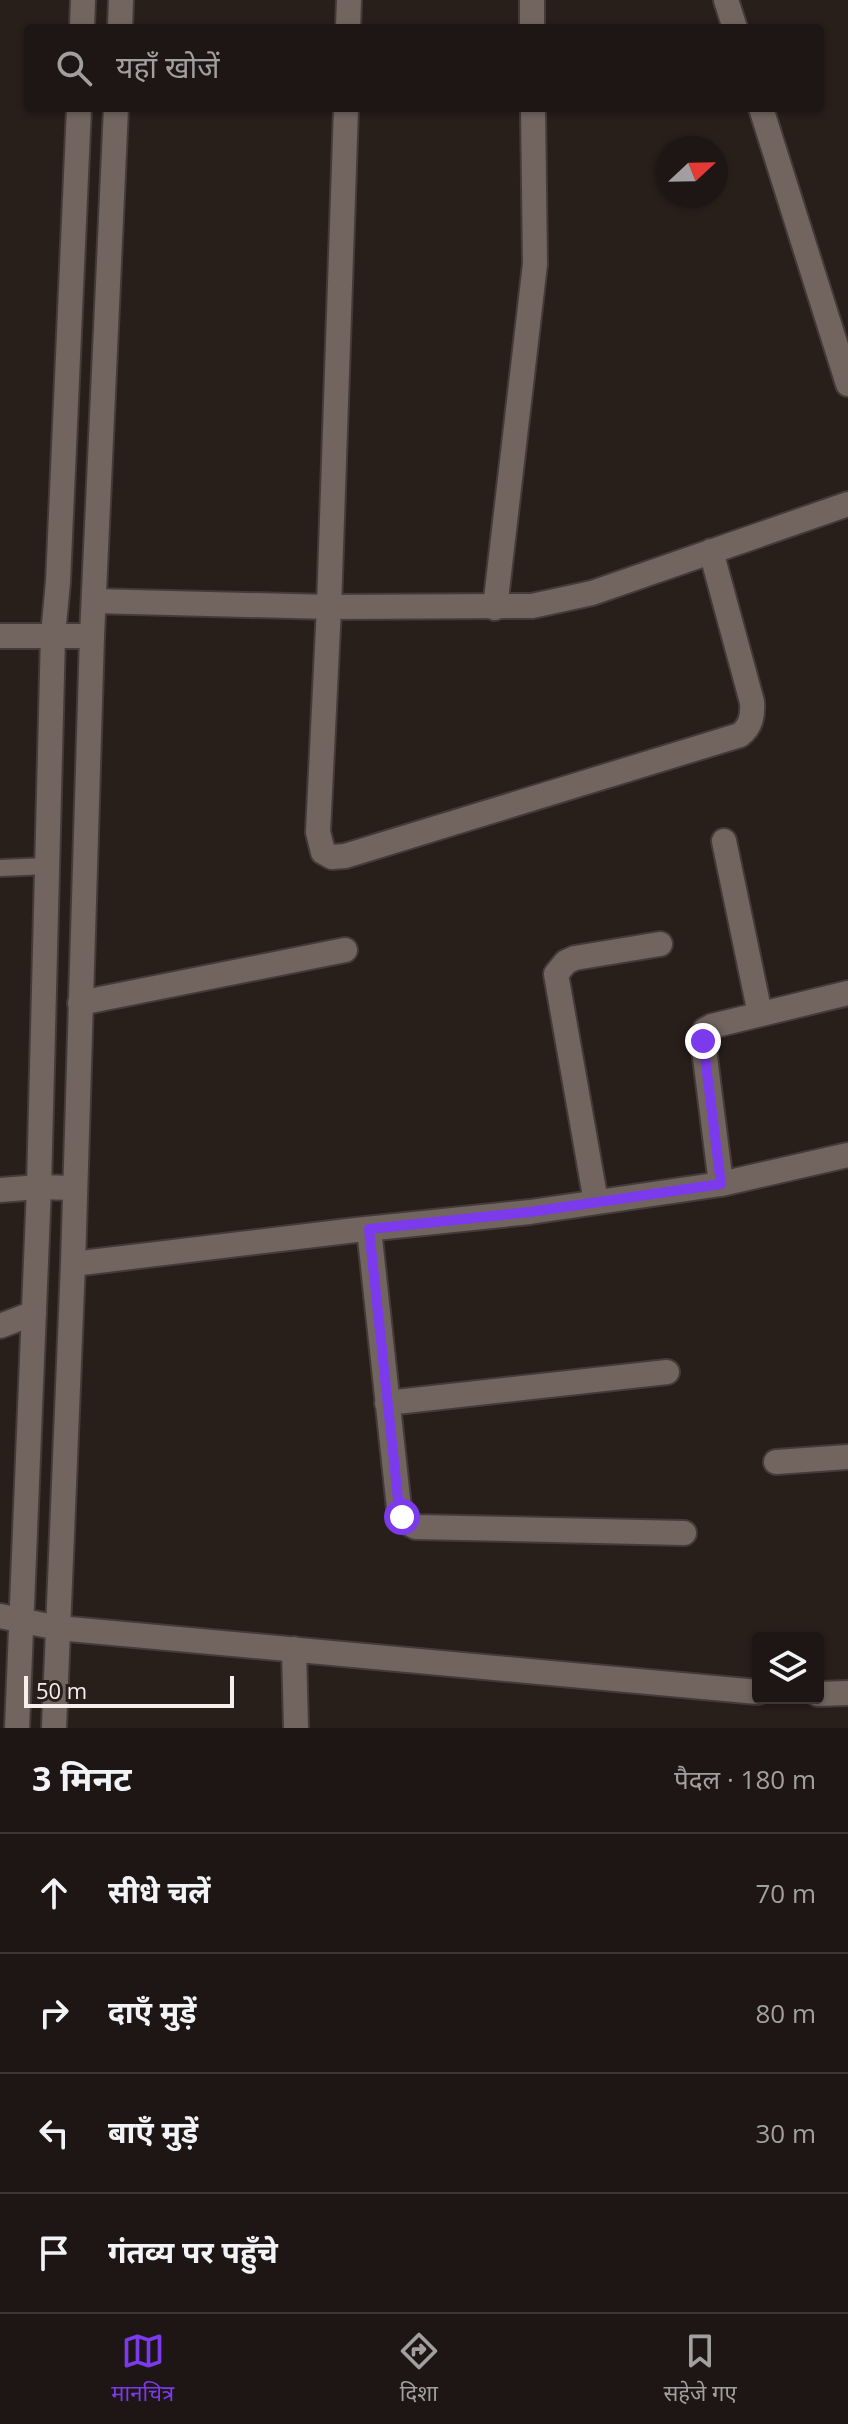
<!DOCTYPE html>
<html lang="hi">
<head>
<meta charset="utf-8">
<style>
  :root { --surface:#1e1614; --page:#261f1d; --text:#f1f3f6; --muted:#a19fa0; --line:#3c3534; --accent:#7c3aed }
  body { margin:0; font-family:"Open Sans","Noto Sans Devanagari",sans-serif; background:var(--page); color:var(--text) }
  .controls { position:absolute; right:24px; bottom:24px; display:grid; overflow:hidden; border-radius:8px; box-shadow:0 2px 6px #0004 }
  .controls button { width:72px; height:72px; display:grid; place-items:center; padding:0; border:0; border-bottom:2px solid var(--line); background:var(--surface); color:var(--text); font:40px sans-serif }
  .compass { position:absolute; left:656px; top:136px; width:72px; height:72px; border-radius:50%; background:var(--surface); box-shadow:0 2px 6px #0004; rotate:68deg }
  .scale { position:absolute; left:24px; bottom:20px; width:210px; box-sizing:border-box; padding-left:8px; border:4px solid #f7efec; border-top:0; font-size:22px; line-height:28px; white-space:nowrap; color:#f7efec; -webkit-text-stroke:6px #281e1a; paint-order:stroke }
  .stop { position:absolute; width:24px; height:24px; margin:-18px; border:6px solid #7c3aed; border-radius:50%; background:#fff }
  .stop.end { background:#7c3aed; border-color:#fff; box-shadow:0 2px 8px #0008 }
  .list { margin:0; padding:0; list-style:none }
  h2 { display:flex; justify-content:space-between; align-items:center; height:104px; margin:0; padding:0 32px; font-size:34px }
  h2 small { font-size:26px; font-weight:400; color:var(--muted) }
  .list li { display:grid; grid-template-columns:52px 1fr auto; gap:24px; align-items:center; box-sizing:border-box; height:120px; padding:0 32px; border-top:2px solid var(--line) }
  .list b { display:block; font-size:30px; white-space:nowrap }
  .list em { font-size:26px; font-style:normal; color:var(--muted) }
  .icon { flex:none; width:44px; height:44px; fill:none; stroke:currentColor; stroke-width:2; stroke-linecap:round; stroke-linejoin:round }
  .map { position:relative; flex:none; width:848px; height:1728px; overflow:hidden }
  .search { position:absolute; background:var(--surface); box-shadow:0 2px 6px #0004; left:24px; right:24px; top:24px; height:88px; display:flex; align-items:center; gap:20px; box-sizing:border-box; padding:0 28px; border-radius:8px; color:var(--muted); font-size:30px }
  .sheet { height:584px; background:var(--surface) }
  nav { display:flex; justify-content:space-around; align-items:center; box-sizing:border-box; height:112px; border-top:2px solid var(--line); background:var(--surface); font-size:22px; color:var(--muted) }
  nav a { display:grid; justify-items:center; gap:4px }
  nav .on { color:var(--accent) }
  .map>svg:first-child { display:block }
</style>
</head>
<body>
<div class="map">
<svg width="848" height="1728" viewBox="0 0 848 1728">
  <rect width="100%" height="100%" fill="#281e1a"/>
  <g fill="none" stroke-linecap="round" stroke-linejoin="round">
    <g stroke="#443b38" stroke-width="20">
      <path id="lane" d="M0,868L47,866"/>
    </g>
    <g stroke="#443b38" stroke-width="28">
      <path id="street" d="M532,0V28
        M726,0L735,28
        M348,28L349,0
        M346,108L329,607L318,832L323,852L332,857L345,856L740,735C751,726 753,716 752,702L711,551
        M761,108L848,384
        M94,601L329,607L532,606L592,593L848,504
        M495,608L535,264L533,108
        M0,636H92
        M724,841L760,1014
        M80,1003L345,950
        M721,1184L703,1041L705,1030L712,1026L848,993
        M0,1190L39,1187L74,1188
        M596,1202L556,974L566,962L575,958L660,944
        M369,1229L399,1508C402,1517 406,1523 416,1527L684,1533
        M73,1264L356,1230L530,1212L721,1184L848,1155
        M0,1326L34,1313
        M387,1403L667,1372
        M776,1462L848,1457
        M0,1616L58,1628L758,1692
        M294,1649L296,1728
        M818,1694L848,1693"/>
    </g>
    <g stroke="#443b38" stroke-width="28">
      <path id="secondary" d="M82,28L83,0
        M120,28L121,0
        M17,1728L39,1187L53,635L58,582L79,108
        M54,1728L73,1264L92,636L116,108"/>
    </g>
    <use href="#lane" stroke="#726560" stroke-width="16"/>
    <use href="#street" stroke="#726560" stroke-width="24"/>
    <use href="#secondary" stroke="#726560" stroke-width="24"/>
  </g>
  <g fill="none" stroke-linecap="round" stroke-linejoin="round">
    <path stroke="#7c3aed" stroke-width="10" d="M402,1517L399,1508L369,1229L530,1212L721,1184L703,1041"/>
  </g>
</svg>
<div class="controls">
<button><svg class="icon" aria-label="layers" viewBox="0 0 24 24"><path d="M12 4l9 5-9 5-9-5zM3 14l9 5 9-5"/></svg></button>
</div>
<svg class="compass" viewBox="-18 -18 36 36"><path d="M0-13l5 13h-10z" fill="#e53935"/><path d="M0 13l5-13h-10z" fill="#a19fa0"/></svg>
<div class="scale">50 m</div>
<div class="stop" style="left:402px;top:1517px"></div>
<div class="stop end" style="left:703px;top:1041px"></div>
<div class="search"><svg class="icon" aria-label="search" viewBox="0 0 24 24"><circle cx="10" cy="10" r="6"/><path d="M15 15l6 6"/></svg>यहाँ खोजें</div>
</div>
<section class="sheet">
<h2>3 मिनट<small>पैदल · 180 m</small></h2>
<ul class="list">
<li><svg class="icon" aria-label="ahead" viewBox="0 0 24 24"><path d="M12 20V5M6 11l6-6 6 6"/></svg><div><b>सीधे चलें</b></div><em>70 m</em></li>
<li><svg class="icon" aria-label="right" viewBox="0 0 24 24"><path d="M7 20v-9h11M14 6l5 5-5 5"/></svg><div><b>दाएँ मुड़ें</b></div><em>80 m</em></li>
<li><svg class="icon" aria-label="left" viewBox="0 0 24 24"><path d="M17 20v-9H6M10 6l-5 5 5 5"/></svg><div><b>बाएँ मुड़ें</b></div><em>30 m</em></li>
<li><svg class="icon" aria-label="arrive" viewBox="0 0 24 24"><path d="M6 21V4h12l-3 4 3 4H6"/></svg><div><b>गंतव्य पर पहुँचे</b></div></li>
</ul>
</section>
<nav>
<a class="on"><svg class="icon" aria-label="map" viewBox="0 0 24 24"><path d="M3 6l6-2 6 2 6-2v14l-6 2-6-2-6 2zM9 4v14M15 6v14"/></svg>मानचित्र</a>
<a><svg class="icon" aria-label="directions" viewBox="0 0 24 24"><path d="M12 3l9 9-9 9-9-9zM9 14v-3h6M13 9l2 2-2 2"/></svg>दिशा</a>
<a><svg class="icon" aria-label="saved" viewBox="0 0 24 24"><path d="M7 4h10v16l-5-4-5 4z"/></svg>सहेजे गए</a>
</nav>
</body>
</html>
